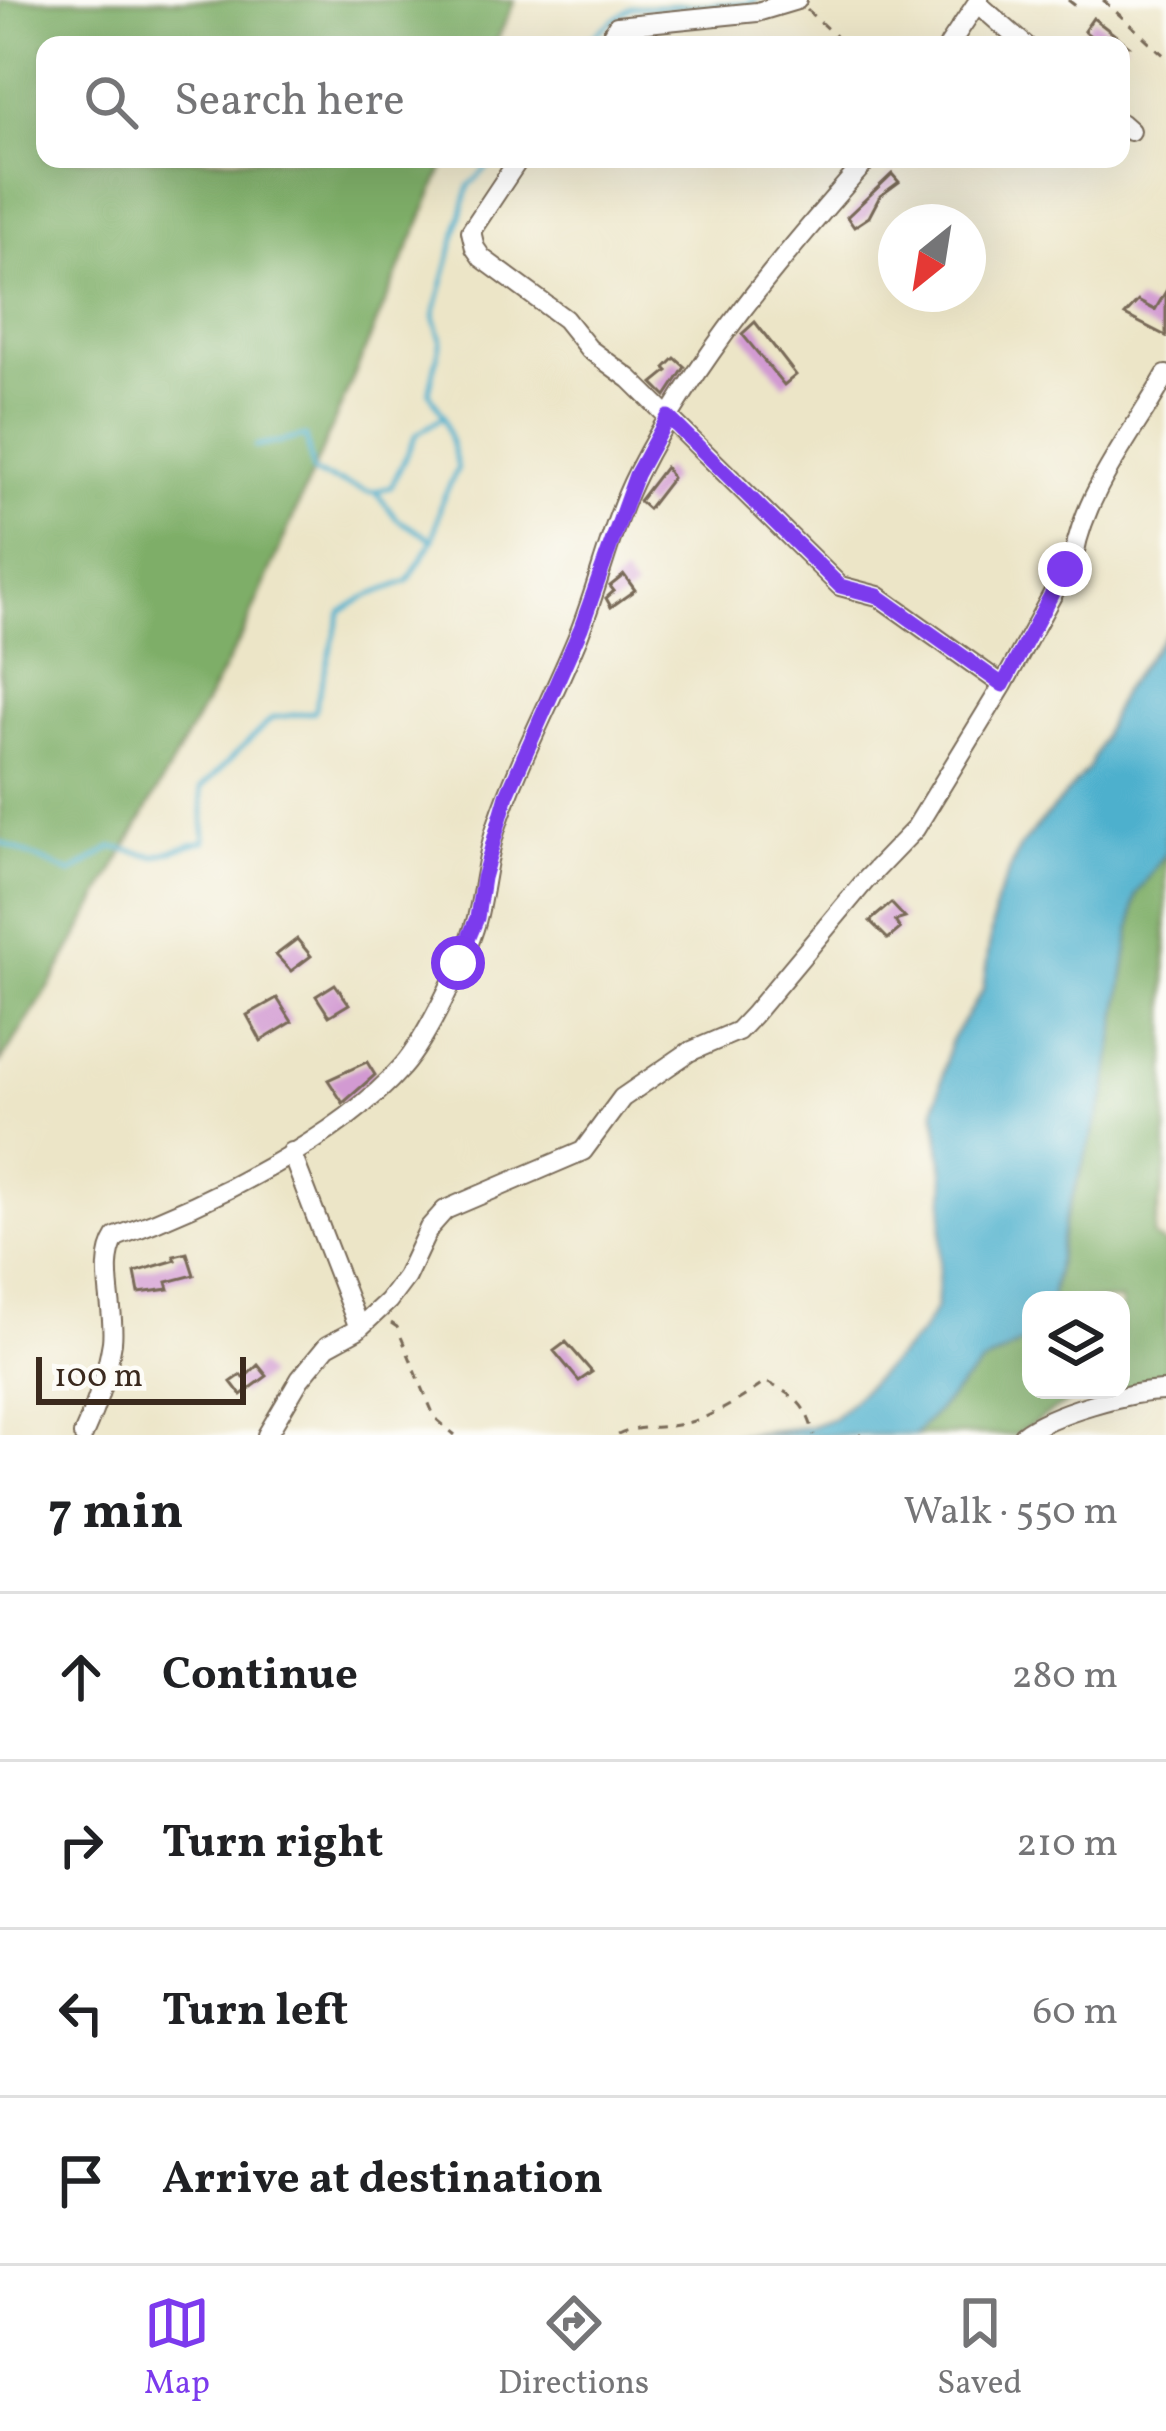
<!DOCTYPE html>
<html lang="en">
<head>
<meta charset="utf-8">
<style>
  :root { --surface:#fff; --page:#f6f6f6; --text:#202124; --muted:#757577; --line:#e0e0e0; --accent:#7c3aed }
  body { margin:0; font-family:Vollkorn,serif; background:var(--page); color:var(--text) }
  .controls { position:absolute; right:36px; bottom:36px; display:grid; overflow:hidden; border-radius:24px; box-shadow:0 12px 48px #0002 }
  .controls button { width:108px; height:108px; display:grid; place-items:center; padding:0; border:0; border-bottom:3px solid var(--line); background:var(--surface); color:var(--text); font:60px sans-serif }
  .compass { position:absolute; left:878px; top:204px; width:108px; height:108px; border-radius:50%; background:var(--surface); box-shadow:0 12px 48px #0002; rotate:210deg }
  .scale { position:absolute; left:36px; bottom:30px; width:210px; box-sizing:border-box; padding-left:12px; border:6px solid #3b2a1e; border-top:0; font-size:33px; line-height:42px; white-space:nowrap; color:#3b2a1e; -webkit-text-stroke:9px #fdfcf7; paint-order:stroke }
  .stop { position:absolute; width:36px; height:36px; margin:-27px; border:9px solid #7c3aed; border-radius:50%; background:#fff }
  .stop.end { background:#7c3aed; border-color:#fff; box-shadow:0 3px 12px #0008 }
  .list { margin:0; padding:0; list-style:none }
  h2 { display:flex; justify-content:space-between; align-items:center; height:156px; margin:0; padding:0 48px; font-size:51px }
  h2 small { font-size:39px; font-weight:400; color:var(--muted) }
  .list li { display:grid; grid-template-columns:78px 1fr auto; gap:36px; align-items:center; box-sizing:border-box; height:168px; padding:0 48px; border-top:3px solid var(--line) }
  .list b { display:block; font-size:45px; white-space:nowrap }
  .list em { font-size:39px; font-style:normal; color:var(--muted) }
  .icon { flex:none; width:66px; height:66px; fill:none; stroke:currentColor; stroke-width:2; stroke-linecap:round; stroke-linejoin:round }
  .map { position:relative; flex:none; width:1166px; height:1435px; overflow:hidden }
  .search { position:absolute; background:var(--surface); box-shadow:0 12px 48px #0002; left:36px; right:36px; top:36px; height:132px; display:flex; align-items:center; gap:30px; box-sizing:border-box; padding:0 42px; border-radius:24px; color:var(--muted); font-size:45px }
  .sheet { height:828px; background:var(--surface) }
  nav { display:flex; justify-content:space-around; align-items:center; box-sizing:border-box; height:168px; border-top:3px solid var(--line); background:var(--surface); font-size:33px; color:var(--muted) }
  nav a { display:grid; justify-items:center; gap:6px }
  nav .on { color:var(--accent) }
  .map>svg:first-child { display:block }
</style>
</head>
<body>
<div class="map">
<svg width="1166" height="1435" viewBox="0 0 1166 1435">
  <rect width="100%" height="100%" fill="#fdfcf7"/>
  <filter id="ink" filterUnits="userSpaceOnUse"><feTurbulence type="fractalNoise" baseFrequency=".00833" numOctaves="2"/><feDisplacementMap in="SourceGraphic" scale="24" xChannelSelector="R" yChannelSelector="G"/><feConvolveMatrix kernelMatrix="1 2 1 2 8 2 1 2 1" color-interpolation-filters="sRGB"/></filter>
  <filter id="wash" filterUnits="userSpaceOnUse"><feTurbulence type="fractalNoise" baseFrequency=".004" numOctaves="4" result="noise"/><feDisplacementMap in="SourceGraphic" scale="48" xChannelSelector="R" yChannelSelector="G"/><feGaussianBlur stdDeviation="2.7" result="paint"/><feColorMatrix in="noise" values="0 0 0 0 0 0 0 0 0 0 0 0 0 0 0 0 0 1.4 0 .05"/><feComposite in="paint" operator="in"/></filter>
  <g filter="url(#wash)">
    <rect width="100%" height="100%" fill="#ece5c7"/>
    <path fill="#7eae68" stroke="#5c6c43" stroke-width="3" d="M0,0H515L495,45H45V159H447L243,634L52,983L0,1063Z
      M1166,852V1170L1153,1236L1166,1245V1379L1121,1390V1300H1051L1064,1222L1106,1093L1136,895Z
      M1031,1338V1390H1120L1074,1398L1014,1435H914L981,1365Z"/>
    <path fill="#4eb0cd" stroke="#446d76" stroke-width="3" d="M1166,634V852L1136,895L1106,1093L1064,1222L1051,1300H1031V1338L981,1365L914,1435H733L809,1427L834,1418L920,1334L936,1308L945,1185L935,1109L950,1042L983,990L995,904L1021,845L1089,768L1122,691Z"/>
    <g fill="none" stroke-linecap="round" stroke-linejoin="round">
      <path stroke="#4eb0cd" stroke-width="4.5" d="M581,45L631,7L747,4L756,0
        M255,447L306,436L313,473L370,492L391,487L416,435L444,416
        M375,491L397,519L433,540
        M0,842L71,873L113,847L155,856L205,841L201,788L272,718L314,712L341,612L363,598L408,581L433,540L442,500L458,468L444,416L429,392L441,340L434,316L469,186L496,159"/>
    </g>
    <g id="blocks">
      <path fill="#d29ad2" d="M1093,18L1128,45H1102L1084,31Z
        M892,174L899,182L880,196L869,217L854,227L847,217Z
        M1166,291V336L1125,315L1138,301L1155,310Z
        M755,322L796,375L784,385L742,334Z
        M675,358L685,367L666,396L653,383L668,371L665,368Z
        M665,467L672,478L648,509L639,501Z
        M624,575L635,590L611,607L606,598L614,591L610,586Z
        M891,903L905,918L895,921L900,929L888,939L870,921Z
        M297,939L311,956L291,971L276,955Z
        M335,984L349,1004L329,1016L316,996Z
        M277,998L292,1022L261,1041L247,1015Z
        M367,1062L375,1075L343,1103L328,1080Z
        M187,1253L194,1275L167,1282L169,1289L139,1293L135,1272L176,1260L174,1256Z
        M566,1342L592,1372L579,1381L554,1351Z
        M258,1365L267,1376L241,1395L231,1382L241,1375L244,1378Z"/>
    </g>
  </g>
  <g filter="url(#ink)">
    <use href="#blocks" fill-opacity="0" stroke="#796b59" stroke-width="3"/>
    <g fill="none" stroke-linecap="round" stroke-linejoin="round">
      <g stroke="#796b59" stroke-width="22">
        <path id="minor" d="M977,3L1025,45
          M606,45L617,26L757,12L797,0
          M949,45L979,0
          M1121,123L1130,131
          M519,159L471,231L475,248L482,258L565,319L589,349L630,379L840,586L878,596L1003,685
          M291,1152L359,1328
          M83,1435C96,1406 107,1374 112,1342C116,1310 98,1264 116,1237C207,1204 338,1140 402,1067C427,1039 470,950 478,914C485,884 487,854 497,825C519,759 553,698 579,634C600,581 612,523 638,472C697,356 783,256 868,159
          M267,1435L300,1379L327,1346L358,1329L388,1301L406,1277L429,1228L445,1210L583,1151L622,1098L689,1052L738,1031L753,1015L865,881L915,829L1003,685L1074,555C1086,490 1134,432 1166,375
          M1023,1435C1051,1413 1130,1391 1166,1391"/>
      </g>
      <path stroke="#796b59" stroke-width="3" stroke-dasharray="9 9" stroke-linecap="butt" d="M1068,0L1081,10
        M1103,0L1166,57
        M807,10L845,45
        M391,1323L397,1327L435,1418L455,1435
        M618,1435C639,1425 655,1429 677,1425C711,1419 738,1401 766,1382C795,1396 806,1404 814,1435
        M859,1435H861"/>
      <use href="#minor" stroke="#fff" stroke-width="18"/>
    </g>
  </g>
  <g fill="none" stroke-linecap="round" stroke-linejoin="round" filter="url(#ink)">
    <path stroke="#7c3aed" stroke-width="15" d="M458,963L477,918L483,878L507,795L581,628L636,475L668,417L840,586L878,596L1003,685L1065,569"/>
  </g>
</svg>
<div class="controls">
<button><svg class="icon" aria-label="layers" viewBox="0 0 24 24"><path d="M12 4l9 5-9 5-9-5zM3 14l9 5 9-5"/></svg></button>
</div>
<svg class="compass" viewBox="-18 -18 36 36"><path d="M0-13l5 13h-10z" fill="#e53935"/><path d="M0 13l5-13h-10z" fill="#757577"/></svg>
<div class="scale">100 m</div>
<div class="stop" style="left:458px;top:963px"></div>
<div class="stop end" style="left:1065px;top:569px"></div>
<div class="search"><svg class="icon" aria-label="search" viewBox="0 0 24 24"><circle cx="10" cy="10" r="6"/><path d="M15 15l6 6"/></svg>Search here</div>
</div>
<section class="sheet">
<h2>7 min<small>Walk · 550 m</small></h2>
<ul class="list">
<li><svg class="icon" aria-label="ahead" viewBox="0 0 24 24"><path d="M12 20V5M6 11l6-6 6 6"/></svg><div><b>Continue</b></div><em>280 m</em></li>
<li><svg class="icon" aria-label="right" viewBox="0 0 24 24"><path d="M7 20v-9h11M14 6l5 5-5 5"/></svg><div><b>Turn right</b></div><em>210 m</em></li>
<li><svg class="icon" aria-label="left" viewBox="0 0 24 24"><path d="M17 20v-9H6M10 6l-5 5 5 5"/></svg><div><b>Turn left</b></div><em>60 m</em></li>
<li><svg class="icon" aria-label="arrive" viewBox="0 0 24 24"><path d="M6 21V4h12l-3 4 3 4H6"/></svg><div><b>Arrive at destination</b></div></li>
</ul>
</section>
<nav>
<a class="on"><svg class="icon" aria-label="map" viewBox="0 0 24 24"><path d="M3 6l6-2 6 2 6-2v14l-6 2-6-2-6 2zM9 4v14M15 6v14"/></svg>Map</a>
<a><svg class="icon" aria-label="directions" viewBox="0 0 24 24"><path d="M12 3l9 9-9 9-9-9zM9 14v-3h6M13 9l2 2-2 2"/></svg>Directions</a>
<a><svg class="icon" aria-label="saved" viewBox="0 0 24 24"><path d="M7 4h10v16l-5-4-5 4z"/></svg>Saved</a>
</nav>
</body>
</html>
